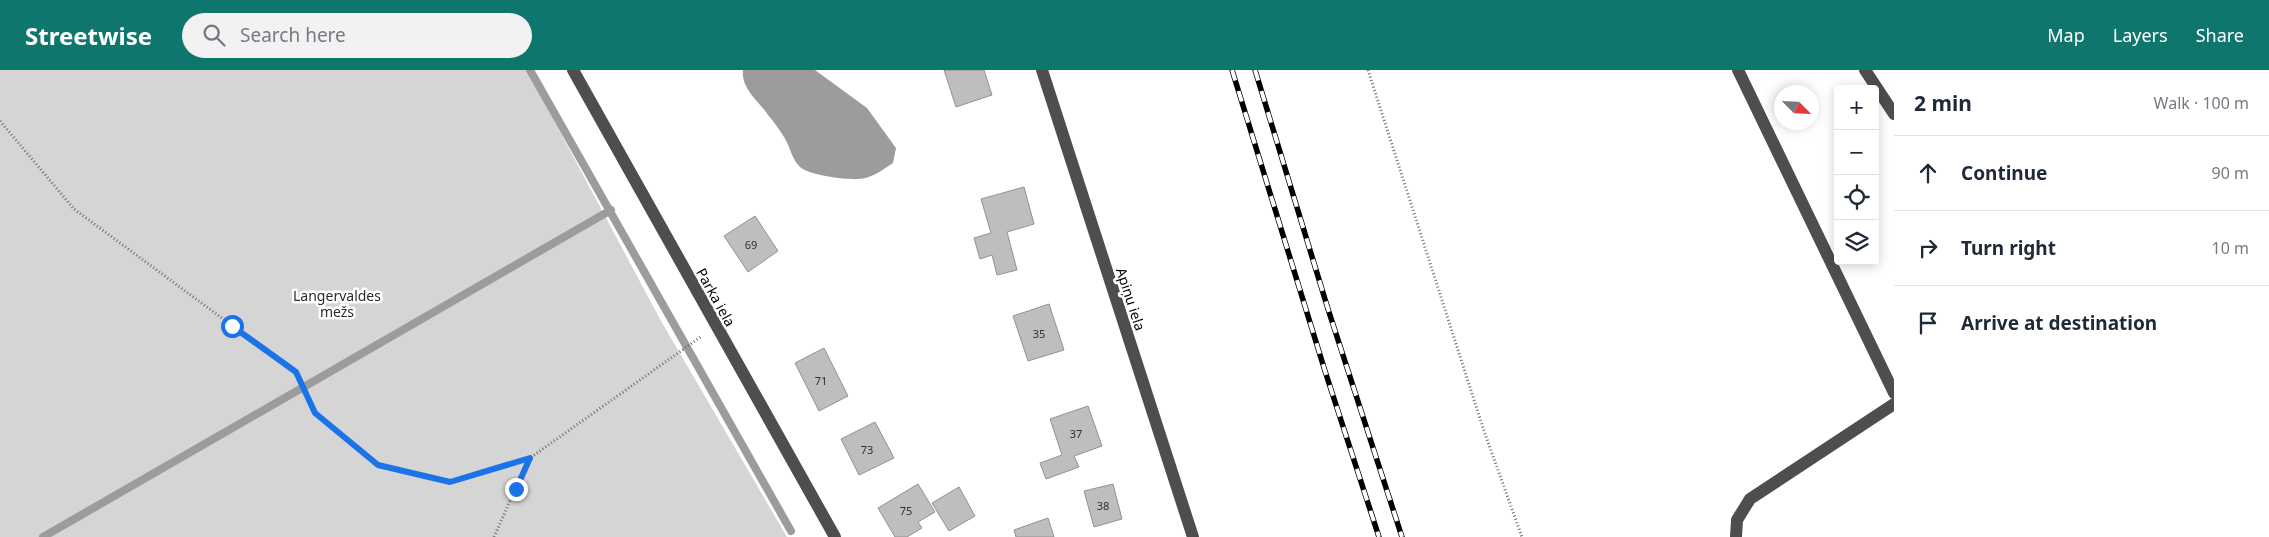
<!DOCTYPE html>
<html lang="en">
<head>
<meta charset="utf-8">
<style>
  :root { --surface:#fff; --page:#f2f2f3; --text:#1f2937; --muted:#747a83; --line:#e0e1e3; --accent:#0f766e }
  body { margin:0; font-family:"Noto Sans",sans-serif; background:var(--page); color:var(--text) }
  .controls { position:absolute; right:15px; top:15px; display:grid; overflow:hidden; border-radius:5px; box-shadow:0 2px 12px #0003 }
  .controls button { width:45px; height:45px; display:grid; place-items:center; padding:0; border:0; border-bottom:1px solid var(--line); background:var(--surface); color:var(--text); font:25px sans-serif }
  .compass { position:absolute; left:1774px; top:15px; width:45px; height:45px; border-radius:50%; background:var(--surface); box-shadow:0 2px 12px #0003; rotate:114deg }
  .stop { position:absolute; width:15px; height:15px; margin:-11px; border:4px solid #1a73e8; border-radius:50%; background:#fff }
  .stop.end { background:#1a73e8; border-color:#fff; box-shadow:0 1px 5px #0008 }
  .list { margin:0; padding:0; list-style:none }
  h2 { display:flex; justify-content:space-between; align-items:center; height:65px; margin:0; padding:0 20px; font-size:21px }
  h2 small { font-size:16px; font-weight:400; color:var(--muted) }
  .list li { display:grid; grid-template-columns:32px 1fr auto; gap:15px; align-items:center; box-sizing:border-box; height:75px; padding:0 20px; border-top:1px solid var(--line) }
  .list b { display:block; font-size:19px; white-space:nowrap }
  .list em { font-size:16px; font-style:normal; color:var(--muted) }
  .icon { flex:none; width:28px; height:28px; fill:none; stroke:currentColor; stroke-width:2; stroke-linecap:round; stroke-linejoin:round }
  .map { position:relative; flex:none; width:1894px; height:467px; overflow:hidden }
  header { display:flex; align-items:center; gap:30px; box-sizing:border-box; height:70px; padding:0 25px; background:var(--accent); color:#fff }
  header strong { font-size:24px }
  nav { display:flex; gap:28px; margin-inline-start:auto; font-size:18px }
  .search { width:350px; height:45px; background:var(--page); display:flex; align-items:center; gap:12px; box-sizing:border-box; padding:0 18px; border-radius:28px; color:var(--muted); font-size:19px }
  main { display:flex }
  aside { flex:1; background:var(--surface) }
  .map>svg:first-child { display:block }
</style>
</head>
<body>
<header>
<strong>Streetwise</strong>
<div class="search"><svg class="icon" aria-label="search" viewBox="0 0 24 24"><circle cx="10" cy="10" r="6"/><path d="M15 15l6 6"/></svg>Search here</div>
<nav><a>Map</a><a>Layers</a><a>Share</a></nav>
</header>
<main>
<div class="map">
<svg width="1894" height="467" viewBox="0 0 1894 467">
  <rect width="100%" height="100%" fill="#fff"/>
  <path fill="#d5d5d5" d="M0,0H527L661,251L787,467H0Z"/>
  <path fill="#9c9c9c" d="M743,0H815L867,38L896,78L893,93C882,100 871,109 858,109C846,110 808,105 800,97C791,88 790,76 784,67C779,59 774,52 768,45C759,31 741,19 743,0Z"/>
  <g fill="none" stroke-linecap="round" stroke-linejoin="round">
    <path stroke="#9c9c9c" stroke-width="8" d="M530,0L791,461
      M43,467L611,140"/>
  </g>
  <path fill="#bebebe" stroke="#929292" d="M944,0H984L992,25L956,37Z
    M1024,117L1034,154L1007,162L1017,200L997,205L992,185L980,189L974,168L991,163L981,129Z
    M755,146L778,181L748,202L724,166Z
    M1049,234L1064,280L1028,291L1013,246Z
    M824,278L848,326L819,341L795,293Z
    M1088,336L1102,376L1074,386L1079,397L1046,409L1040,393L1062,385L1050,349Z
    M875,352L894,388L859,405L841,369Z
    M918,414L935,442L918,452L922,458L907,467H895L878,438Z
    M1113,414L1122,449L1094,457L1084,421Z
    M959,417L975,446L949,461L932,433Z
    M1048,448L1054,467H1016L1014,460Z"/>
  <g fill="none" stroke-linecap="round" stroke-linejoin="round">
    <path stroke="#707070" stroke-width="3" stroke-dasharray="1 2.5" stroke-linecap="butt" d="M1368,0L1484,361L1522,467
      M0,51L74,139L295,302L315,343L379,395L450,412L530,388L702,266
      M494,467L529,388"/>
    <path stroke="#4e4e4e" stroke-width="12" d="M573,0L835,467
      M1042,0L1193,467
      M1738,0L1894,323
      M1865,0L1894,44
      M1736,467L1737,450L1750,429L1894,334"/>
    <g stroke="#000" stroke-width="5.5">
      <path id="rail" d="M1232,0L1325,301L1379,467
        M1255,0L1328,239L1402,467"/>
    </g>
    <use href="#rail" stroke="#fff" stroke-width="4" stroke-dasharray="11" stroke-linecap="butt"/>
  </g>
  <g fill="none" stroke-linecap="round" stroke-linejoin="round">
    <path stroke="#1a73e8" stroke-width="6" d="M232,256L296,302L315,343L378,395L450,412L530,388L516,419"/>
  </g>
  <g text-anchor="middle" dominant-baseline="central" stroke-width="5" stroke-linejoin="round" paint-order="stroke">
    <g font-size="11" fill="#303030">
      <text x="751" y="174">69</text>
      <text x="1039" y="263">35</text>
      <text x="821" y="310">71</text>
      <text x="1076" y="363">37</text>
      <text x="867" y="379">73</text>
      <text x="1103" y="435">38</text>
      <text x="906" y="440">75</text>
    </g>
    <g font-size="14" fill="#2c2c2c" stroke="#fff">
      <text x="337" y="225">Langervaldes<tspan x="337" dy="16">mežs</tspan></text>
    </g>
    <g font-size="14" fill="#000" stroke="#fff">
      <text transform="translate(716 227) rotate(61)">Parka iela</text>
      <text transform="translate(1131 229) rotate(72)">Apiņu iela</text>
    </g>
  </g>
</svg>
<div class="controls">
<button>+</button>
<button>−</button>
<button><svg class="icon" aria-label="locate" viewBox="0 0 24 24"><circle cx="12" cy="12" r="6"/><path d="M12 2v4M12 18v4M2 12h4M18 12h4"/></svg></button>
<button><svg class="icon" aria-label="layers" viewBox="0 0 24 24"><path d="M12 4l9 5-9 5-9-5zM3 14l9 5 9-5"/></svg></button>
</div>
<svg class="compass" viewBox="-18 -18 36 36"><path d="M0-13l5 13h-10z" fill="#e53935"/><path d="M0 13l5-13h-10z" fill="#747a83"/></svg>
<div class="stop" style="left:232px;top:256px"></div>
<div class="stop end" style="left:516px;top:419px"></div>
</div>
<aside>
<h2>2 min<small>Walk · 100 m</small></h2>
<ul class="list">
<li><svg class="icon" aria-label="ahead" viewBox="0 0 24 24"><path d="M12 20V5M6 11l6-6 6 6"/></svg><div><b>Continue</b></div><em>90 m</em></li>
<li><svg class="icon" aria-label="right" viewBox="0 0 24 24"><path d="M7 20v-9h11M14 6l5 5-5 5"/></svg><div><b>Turn right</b></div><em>10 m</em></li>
<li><svg class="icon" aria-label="arrive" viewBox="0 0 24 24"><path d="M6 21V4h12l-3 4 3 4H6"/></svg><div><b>Arrive at destination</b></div></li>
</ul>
</aside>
</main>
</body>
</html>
